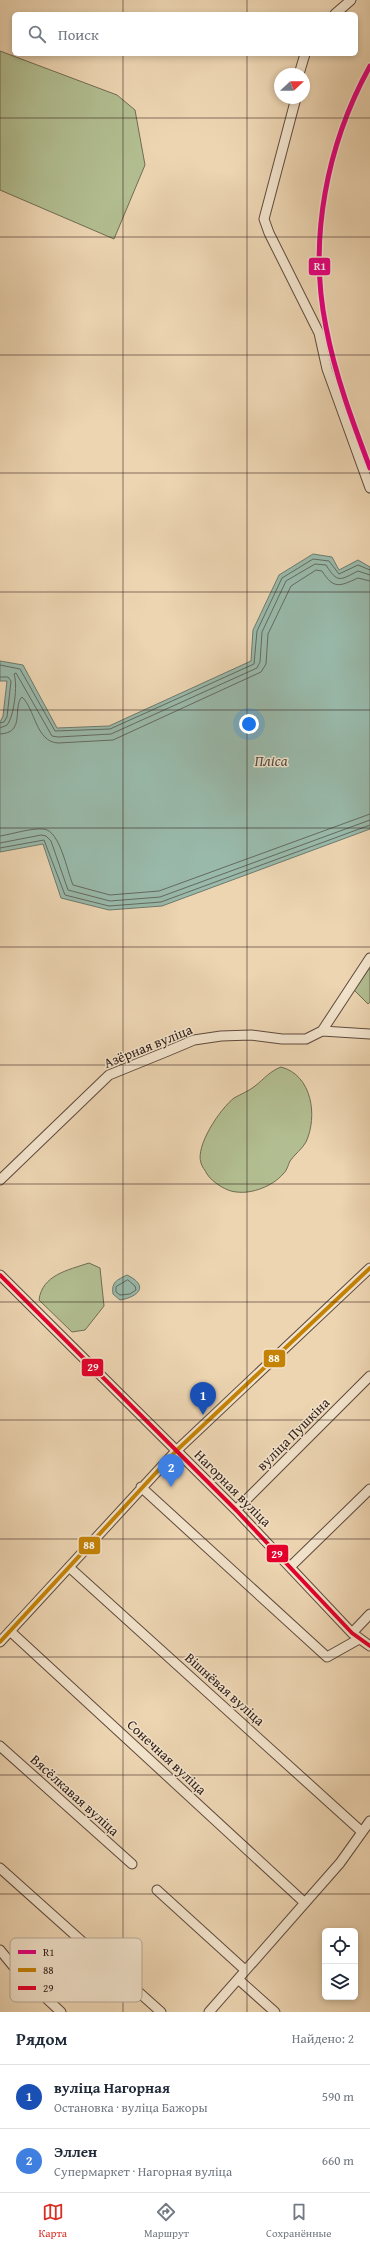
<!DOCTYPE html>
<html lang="ru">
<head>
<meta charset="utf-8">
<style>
  :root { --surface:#fff; --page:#f6f6f7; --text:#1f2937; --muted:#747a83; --line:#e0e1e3; --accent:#d93025 }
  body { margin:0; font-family:"Gentium Book Plus",serif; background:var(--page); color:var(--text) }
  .controls { position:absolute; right:12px; bottom:12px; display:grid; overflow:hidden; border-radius:6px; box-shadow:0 2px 6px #0003 }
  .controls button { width:36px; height:36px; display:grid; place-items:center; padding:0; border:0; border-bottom:1px solid var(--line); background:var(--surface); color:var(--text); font:20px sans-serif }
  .compass { position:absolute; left:274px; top:68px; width:36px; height:36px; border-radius:50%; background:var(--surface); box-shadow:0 2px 6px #0003; rotate:68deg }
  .you { position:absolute; left:249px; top:724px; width:14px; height:14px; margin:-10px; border:3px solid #fff; border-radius:50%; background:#1a73e8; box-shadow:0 0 0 6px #1a73e833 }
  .badge { display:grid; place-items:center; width:26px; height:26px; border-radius:50%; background:var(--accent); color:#fff; font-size:13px; font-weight:700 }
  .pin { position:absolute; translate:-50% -33px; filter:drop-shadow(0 1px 2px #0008) }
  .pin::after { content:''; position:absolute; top:21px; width:14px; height:12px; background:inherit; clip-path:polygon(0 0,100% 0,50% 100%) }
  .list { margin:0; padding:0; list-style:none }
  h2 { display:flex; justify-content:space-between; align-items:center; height:52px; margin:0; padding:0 16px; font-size:17px }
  h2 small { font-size:13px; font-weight:400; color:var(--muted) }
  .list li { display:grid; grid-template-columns:26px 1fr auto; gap:12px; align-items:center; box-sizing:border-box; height:64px; padding:0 16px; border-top:1px solid var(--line) }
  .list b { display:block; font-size:15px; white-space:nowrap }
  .list p { margin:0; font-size:13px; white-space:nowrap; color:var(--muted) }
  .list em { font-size:13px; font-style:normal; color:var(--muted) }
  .icon { flex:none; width:22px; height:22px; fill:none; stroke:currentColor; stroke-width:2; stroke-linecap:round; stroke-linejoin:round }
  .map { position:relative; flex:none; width:370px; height:2012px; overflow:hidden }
  .search { position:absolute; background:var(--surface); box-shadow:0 2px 6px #0003; left:12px; right:12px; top:12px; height:44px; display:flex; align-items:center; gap:10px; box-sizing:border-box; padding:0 14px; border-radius:6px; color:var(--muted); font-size:15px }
  .sheet { height:180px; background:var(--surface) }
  nav { display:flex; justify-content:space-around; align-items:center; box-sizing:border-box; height:56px; border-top:1px solid var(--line); background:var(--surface); font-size:11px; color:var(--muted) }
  nav a { display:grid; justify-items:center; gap:2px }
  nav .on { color:var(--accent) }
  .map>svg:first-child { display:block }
</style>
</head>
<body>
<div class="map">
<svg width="370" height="2012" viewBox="0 0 370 2012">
  <rect width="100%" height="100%" fill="#edd5b2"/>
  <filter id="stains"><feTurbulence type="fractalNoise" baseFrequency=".005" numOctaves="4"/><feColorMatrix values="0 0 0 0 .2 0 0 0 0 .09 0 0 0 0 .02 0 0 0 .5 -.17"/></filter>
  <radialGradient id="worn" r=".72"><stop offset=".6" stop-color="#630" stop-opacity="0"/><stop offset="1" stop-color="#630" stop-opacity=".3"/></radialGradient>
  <path fill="#b2be91" stroke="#706c53" d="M0,51L117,95L135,110L145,165L114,239L0,190Z
    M370,967V1002L368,1004L354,990Z
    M281,1067C312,1075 318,1116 306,1142C302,1149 295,1154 290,1161C288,1165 287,1171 283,1174C273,1186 252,1194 237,1192C227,1192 212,1182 207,1174C205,1170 202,1167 201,1163C195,1146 220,1109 234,1098C241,1094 249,1091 255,1086C264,1079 270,1071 281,1067Z
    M89,1263L100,1268L104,1306L85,1330L72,1332L39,1300C42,1275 68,1270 89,1263Z"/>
  <path fill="#99b9aa" stroke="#6e7a6e" d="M313,554L332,557L339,570L358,560L370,567V829L162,906L109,910L61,898L43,844L0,852V722L3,716L7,681H0V661L23,665L57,728L109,726L251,661L253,630L279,575Z
    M127,1275C150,1286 138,1297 120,1300L113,1294C111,1282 117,1280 127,1275Z"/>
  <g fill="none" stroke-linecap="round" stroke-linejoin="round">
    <path stroke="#646a60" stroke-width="1" d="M0,665L20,669L55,731L110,729L254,664L257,631L282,578L313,559L329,561L339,574L358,565L370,570
      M0,677H8L11,681L7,717L4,722L0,723
      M0,728L7,725C14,717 18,684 14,674L16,673L52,736L58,737L111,734L257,668L260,662L262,632L286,581L315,564L326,565C338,584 340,580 358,571L370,575
      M0,734C26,733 12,707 22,697C35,709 36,742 58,743L113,740L261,672L266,664L268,634L291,586L316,570L322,571C334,590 340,586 358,578L370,581
      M0,836C13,834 30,828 44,829C60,831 67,871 73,885L110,895L159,891L370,814
      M0,843L41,835L46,836L51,841L68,890L110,901L160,897L370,820
      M0,848L44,840L65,895L109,906L161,902L370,825
      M128,1280L135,1286L136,1290L130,1294L120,1295L116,1292V1287Z"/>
    <g stroke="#5e4a3c" stroke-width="11">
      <path id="minor" d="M335,14L351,0
        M299,74L305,54
        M296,98L264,219L269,233L319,333L327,369L370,488
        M322,1031L370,958
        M0,1180L109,1075L168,1051L194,1040L221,1036L251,1035L282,1039H306L322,1031L370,1034
        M0,1275L236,1510L352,1633L370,1646
        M141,1487L327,1657L359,1639
        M236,1510L370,1376
        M291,1566L370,1489
        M69,1567L362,1832
        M10,1631L305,1903
        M352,1633L370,1614
        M0,1642L176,1451L370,1268
        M0,1746L132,1864
        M0,1868L161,2012
        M157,1890L245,1970
        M0,1950L18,1972L61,2012
        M238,1979L275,2012
        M209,2012L340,1863L370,1821"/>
    </g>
    <use href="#minor" stroke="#f3e4cd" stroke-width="9"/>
    <g stroke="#f3e4cd" stroke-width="7">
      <path id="bus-1" d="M0,1642L176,1451L370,1268"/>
    </g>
    <g stroke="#f3e4cd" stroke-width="7">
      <path id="bus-2" d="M0,1275L236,1510L352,1633L370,1646"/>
    </g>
    <use href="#bus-1" stroke="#c58305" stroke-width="4"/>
    <use href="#bus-2" stroke="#e4002b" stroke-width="4"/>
    <g stroke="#f3e4cd" stroke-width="8">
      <path id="rail-1" d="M370,66C327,144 308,239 326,327C335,375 353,423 370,468"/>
    </g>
    <use href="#rail-1" stroke="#e5007d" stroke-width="5"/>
  </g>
  <path fill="none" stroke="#2e1b15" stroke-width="1" stroke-opacity="0.55" d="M123,0V14M247,0V14M123,54V2012M247,54V2012M0,118H370M0,237H370M0,355H370M0,473H370M0,592H370M0,710H370M0,828H370M0,947H370M0,1065H370M0,1184H370M0,1302H370M0,1420H370M0,1539H370M0,1657H370M0,1775H370M0,1894H370"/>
  <g text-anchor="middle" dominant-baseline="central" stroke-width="3" stroke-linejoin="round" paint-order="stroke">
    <g font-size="14" fill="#2e1b15" stroke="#f3e4cd">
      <text transform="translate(148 1046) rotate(-22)">Азёрная вуліца</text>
      <text transform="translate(293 1434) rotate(-45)">вуліца Пушкіна</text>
      <text transform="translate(233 1488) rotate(45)">Нагорная вуліца</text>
      <text transform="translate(225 1689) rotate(42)">Вішнёвая вуліца</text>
      <text transform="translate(167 1757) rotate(43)">Сонечная вуліца</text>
      <text transform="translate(75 1795) rotate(42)">Вясёлкавая вуліца</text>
    </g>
    <g font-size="15" font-style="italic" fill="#4e4a42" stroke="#f3e4cd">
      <text x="271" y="760">Пліса</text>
    </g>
  </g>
  <rect x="10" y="1938" width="132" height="64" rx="6" fill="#f3e4cd" stroke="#b8a896" stroke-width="1"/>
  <rect x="18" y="1950" width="18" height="4" fill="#e5007d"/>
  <rect x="18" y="1968" width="18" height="4" fill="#c58305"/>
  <rect x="18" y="1986" width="18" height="4" fill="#e4002b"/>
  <g font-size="11" fill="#2e1b15">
    <text x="43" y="1956">R1</text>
    <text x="43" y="1974">88</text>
    <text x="43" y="1992">29</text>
  </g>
  <g stroke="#f3e4cd" stroke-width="1.5">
    <rect x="308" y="257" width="23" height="19" rx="4" fill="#e5007d"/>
    <rect x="263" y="1349" width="23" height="19" rx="4" fill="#c58305"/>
    <rect x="81" y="1358" width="23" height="19" rx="4" fill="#e4002b"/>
    <rect x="78" y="1536" width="23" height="19" rx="4" fill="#c58305"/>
    <rect x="266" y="1544" width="23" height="19" rx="4" fill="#e4002b"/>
  </g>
  <g font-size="11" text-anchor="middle" font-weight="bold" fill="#fff">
    <text x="320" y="270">R1</text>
    <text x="274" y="1362">88</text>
    <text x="93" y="1371">29</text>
    <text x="89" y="1549">88</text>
    <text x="277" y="1558">29</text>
  </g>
  <rect width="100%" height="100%" filter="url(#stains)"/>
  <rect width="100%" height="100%" fill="url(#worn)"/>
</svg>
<div class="controls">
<button><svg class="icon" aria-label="locate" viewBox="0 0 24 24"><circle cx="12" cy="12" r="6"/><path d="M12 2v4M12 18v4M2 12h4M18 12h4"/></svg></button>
<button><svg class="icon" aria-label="layers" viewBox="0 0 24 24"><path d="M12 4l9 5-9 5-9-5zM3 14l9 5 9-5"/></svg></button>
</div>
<svg class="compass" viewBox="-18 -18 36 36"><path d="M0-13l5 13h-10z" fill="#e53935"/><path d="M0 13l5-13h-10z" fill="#747a83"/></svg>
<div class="you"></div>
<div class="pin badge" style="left:203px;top:1415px;background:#1a4fb4">1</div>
<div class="pin badge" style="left:171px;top:1487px;background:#3f7fe0">2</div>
<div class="search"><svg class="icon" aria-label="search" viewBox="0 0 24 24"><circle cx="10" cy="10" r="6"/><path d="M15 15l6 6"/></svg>Поиск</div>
</div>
<section class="sheet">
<h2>Рядом<small>Найдено: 2</small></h2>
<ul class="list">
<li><span class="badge" style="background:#1a4fb4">1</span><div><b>вуліца Нагорная</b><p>Остановка · вуліца Бажоры</p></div><em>590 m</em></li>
<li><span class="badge" style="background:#3f7fe0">2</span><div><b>Эллен</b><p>Супермаркет · Нагорная вуліца</p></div><em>660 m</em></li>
</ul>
</section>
<nav>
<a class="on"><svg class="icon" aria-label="map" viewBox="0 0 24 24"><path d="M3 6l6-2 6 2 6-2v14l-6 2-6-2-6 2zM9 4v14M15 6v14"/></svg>Карта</a>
<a><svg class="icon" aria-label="directions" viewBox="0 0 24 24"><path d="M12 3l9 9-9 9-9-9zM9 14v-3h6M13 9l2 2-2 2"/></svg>Маршрут</a>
<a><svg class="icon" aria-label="saved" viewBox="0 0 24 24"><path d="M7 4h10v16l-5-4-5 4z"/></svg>Сохранённые</a>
</nav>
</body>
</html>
